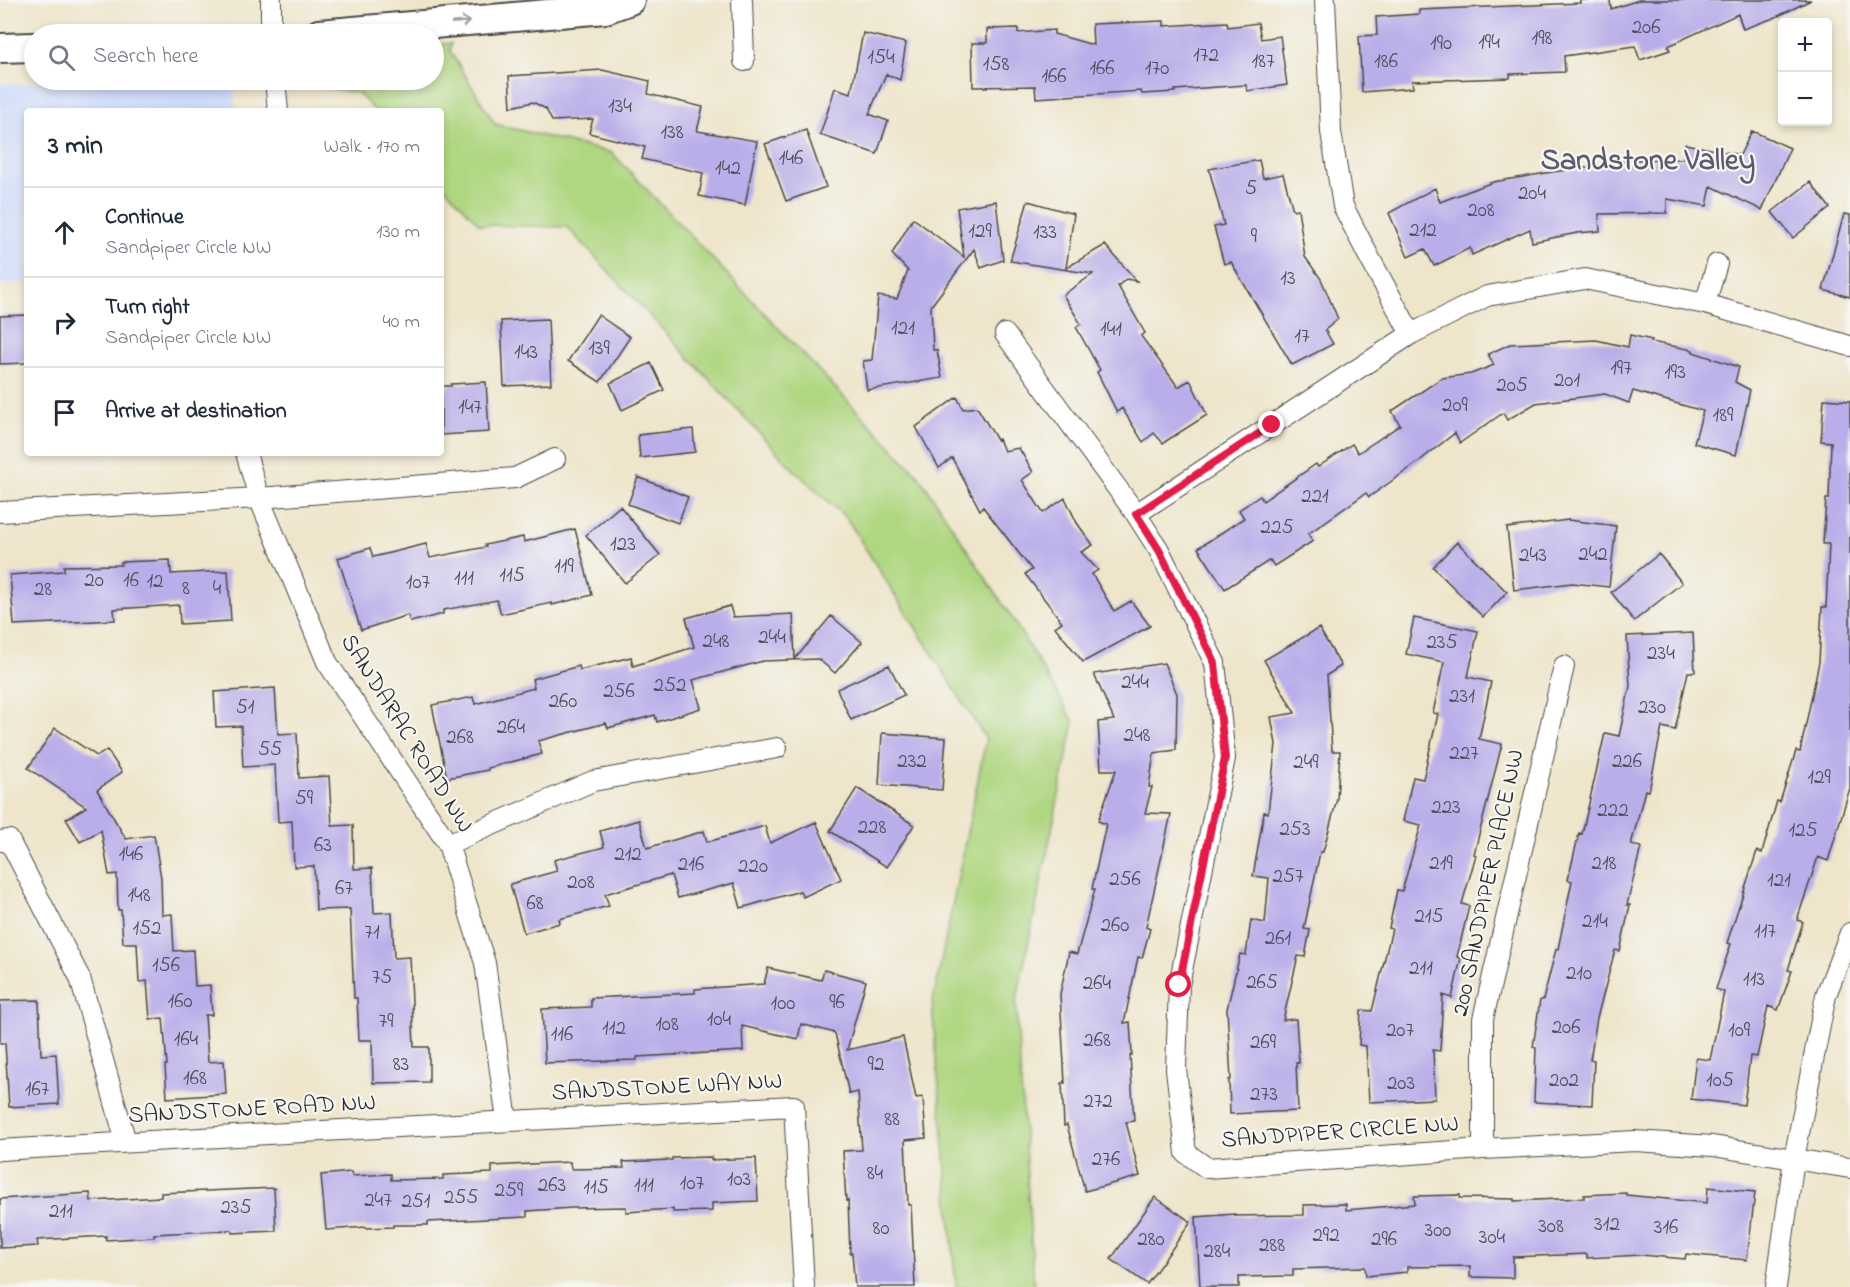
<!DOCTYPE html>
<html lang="en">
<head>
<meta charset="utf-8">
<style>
  :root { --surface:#fff; --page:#f6f6f7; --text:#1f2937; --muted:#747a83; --line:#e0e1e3 }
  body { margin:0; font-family:"Indie Flower",sans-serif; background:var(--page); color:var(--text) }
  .controls { position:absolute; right:18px; top:18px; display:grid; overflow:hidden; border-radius:6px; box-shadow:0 3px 9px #0003 }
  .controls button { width:54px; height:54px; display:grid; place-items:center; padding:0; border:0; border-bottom:2px solid var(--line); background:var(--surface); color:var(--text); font:30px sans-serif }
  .stop { position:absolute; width:18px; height:18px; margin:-14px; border:4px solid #e11d48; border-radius:50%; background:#fff }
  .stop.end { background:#e11d48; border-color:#fff; box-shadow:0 2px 6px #0008 }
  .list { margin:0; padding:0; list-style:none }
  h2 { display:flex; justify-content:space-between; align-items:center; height:78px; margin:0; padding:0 24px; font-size:26px }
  h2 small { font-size:20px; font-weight:400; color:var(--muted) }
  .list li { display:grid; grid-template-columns:39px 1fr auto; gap:18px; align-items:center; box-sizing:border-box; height:90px; padding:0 24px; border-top:2px solid var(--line) }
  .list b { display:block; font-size:22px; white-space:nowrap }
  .list p { margin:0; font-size:20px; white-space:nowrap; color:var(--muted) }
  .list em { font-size:20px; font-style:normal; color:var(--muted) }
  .icon { flex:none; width:33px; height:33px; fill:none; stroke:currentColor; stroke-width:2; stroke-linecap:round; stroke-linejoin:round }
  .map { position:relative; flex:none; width:1850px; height:1287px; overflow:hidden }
  .search { position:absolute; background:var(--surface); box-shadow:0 3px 9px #0003; left:24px; top:24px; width:420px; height:66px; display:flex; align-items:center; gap:15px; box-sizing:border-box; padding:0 21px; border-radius:33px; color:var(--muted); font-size:22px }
  .panel { position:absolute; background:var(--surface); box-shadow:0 3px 9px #0003; left:24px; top:108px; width:420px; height:348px; border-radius:6px }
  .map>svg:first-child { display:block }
</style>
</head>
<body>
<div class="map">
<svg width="1850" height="1287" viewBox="0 0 1850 1287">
  <rect width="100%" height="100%" fill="#f6f6f2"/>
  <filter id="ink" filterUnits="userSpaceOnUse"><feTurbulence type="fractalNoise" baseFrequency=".0167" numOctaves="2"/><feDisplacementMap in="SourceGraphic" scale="12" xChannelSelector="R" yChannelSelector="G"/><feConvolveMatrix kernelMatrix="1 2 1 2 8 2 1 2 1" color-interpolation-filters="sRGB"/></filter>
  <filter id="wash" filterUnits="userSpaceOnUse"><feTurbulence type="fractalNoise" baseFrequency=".008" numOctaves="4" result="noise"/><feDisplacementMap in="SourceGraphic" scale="24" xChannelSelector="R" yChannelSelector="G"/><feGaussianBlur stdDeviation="1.35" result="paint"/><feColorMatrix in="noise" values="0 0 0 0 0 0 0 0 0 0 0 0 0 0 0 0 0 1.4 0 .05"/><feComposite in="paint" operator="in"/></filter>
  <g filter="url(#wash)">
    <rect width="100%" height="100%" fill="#eee5cb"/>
    <path fill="#cddbfa" d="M119,80H234L235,111H27V283L0,284V84Z"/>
    <path fill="#afd680" stroke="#6d8056" stroke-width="1.5" d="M451,43L450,51L495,124L612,153L919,476L1014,621L1074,722L1016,1003L1034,1287H956L932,1006L986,739L847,519L790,466L567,227L480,225L441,183V111H375L358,93L325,88L324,80H434V45Z"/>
    <g id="blocks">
      <path fill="#b9aee9" d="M1580,0H1610L1611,9L1639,0H1811L1774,18L1743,29L1738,14L1668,46L1670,50L1640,60L1635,46L1564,56L1565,72L1510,74V78L1412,81L1413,88L1362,92L1359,36L1377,35L1376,17L1419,14V10L1580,3Z
        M1164,21V26L1227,22L1228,27L1258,23L1261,39L1280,36L1287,85L1247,91L1246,85L1175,90V92L1142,94L1141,91L1036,98L1035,86L973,87L972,43H987V29L1018,28V33L1054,30V34L1093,45L1092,24Z
        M863,33L906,43L900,80L886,74L869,114L888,121L877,154L820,135L835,88L851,93Z
        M602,70L650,81L648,94L703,107L697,131L757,141L745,205L699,196L703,173L642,159L645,147L589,133L593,119L552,121L546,109L533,102L511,107L509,76Z
        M806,130L826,187L786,201L765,144Z
        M1752,131L1790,148L1762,210L1711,186L1707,206L1667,199V213L1599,214L1600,231L1577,233L1532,242L1530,229L1472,255L1470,248L1434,266L1425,249L1408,257L1389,213L1435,188L1440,202L1493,182L1552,172L1623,163V160L1683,159L1685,144L1740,155Z
        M1259,160L1263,178L1283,174L1293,210L1298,209L1305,257L1321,279L1338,319L1325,330L1333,344L1292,365L1231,262L1224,264L1214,227L1224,225L1209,169Z
        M1810,182L1830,208L1793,238L1772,212Z
        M996,201L1003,260L981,268L974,249L931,306L933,350H937L942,378L867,390L863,361L872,360L878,296L897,299L908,271L892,254L913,218L964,257L957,208Z
        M1028,201L1074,214L1066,268L1105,245L1137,281L1126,279L1118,286L1145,333L1141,336L1178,387L1190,380L1207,415L1163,443L1154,433L1143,442L1122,408L1117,412L1097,372L1100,370L1076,327L1081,324L1063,295L1093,274L1010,261Z
        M1844,214L1850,215V297L1823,290Z
        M27,315V363L0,364V316Z
        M598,315L630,337L600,382L568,361Z
        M548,319L551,384L504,386L501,321Z
        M1630,335L1652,340L1651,342L1693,350V352L1739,367L1735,382L1750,390L1736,455L1694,443L1703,411L1633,391L1629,403L1605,394L1536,403L1507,420L1503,413L1460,443L1455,433L1413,466L1369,497L1366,493L1308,534L1313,541L1274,566L1270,560L1225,589L1198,548L1244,518L1239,510L1260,496L1263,501L1316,464L1318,467L1352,444L1358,453L1400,425L1392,411L1442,378L1471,374L1494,365L1488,354L1510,344L1596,340L1628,347Z
        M651,363L664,390L622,410L610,383Z
        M486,382L489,432L441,435V386H451V384Z
        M957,397L963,409L977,407L997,440L999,439L1004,451L1019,448L1033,472L1022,480L1043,513L1065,498L1077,523L1093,545L1081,552L1098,570L1092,574L1114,611L1131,601L1150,626L1083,662L1055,627L1062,622L1025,574L1032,570L983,507L980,510L952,458L939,468L916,427Z
        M1824,399L1850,401V788L1828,861L1818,857L1797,920L1803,922L1788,970L1792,971L1778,1010L1768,1006L1757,1057L1750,1056L1744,1105L1691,1099L1696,1058L1710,1060L1724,992L1716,989L1731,944L1727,943L1757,851L1762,853L1777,801L1780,802L1796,751L1800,752L1819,662L1822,607H1826L1829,544H1823L1826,499H1829L1831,442L1821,441Z
        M693,429L695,452L640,458L638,435Z
        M638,477L688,497L678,523L628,504Z
        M620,506L660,555L625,583L586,535Z
        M1568,520L1616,526L1609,587L1572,583L1514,590L1507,528Z
        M575,529L592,595L552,605V603L501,614L497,600L443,610V614L410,622L408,615L361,630L338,558L370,548L373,557L426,544L430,558L486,547L485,545L523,537L524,542Z
        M1457,542L1507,592L1483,617L1433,567Z
        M1659,554L1682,583L1634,621L1611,592Z
        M170,560L171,574L228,571L231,621L180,624L179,605L114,609L115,620L14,625L10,575L64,571V566L121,565V562Z
        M730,606L733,617L793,614L795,659L831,616L862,642L835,673L818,659L763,661L693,680L701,708L657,722L655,715L608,728L606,723L538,741L542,754L488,768V770L447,778L432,705L473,697L475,704L534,688L532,679L579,666L580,670L631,657L633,666L694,647L686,618Z
        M1414,618L1478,631L1468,677L1491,682L1479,739L1502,744L1474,854L1476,855L1462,904L1469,906L1457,957L1461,958L1452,998L1443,995L1440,1051L1433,1050L1435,1099L1369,1102L1366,1046L1359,1045L1361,1010L1372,1011L1392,929L1389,928L1397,890L1402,891L1421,825L1403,821L1413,777L1423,779L1438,714L1433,713L1444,662L1406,654Z
        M1319,628L1341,666L1327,675L1332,751H1340L1337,799L1323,852H1320L1304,929L1310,930L1305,957L1298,956L1283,1020L1296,1019L1299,1063H1296L1298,1111L1230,1114L1229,1080L1231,1079L1227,1009L1240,954L1246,955L1251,920L1265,923L1269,878L1253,876L1264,812L1268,813L1276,744L1271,717L1295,713L1264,660Z
        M1693,633L1695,672H1688L1675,730L1662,727L1649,791L1645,790L1631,845L1641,847L1627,905H1630L1620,951L1615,950L1597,1018L1590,1060H1594L1592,1105L1534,1102L1536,1048L1533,1047L1540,1000H1543L1556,949H1558L1572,881L1568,880L1579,833L1582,834L1605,733L1619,736L1630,686L1627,636Z
        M1164,663L1177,694L1176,750L1154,753L1149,787H1152L1145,813L1171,814L1146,927L1150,929L1142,958L1138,957L1124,1023L1130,1022L1132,1055H1130L1134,1121L1126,1122L1140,1176L1085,1191L1067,1125L1064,1126L1062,1083H1065L1060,994L1069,952L1077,954L1095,889H1092L1106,824L1098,821L1116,770H1101L1098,722L1114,720L1094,674Z
        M889,665L904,695L851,720L837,689Z
        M275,688L278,734L297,733L299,778L329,776L332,826L353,825L354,869L372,868L374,913L392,912L394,958L410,957L414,1047H429V1082L373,1083L372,1040H359L357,998H354L350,909L316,910L314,866L294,867L292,821L278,822L275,765L243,767L241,726L216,727L214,692Z
        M55,728L97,756L107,750L122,772L97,790L126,839L154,835L161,878L162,915L172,914L174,951L193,950L195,986L210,985L212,1015H205L208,1062L224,1061L226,1094L167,1098L165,1065H167L163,1018L150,1019L147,981L139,982L137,943H123L121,910H118L117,874L109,875L101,830L80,842L66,819L86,807L28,768Z
        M882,733L946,738L942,790L879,785Z
        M857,788L914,825L887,867L830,831Z
        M639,820L647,848L704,831L707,842L765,826L770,843L816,822L841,879L803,897L800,891L741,908L734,883L678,898L671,875L605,894L609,906L559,919L560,923L524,933L510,884L557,871L554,860L604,847L600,831Z
        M768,968L821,980L824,970L866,981L847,1050L903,1037L916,1098L923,1097L926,1138L905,1140L908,1205H911L915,1287H855L852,1253H850L848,1200L846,1201L843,1151L862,1150L858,1092L849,1094L835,1033L801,1024L798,1039L742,1026L743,1051L637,1057V1060L545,1063L542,1009L591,1007V998L695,993V989L764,984Z
        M39,1000L41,1055L56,1054L59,1104L9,1107L5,1043H0V1001Z
        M711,1157V1160L756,1158L758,1201L712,1203V1211L673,1212V1209L626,1212V1207L572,1208L527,1211V1217L428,1222V1225H393V1227L366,1228V1227L326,1230L321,1175L351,1172L352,1176L391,1174V1180L443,1179V1175L492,1173V1166L570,1162L571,1169L624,1168L623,1162L672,1160V1158Z
        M1708,1187L1755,1192L1747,1260L1686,1254L1685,1259L1641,1255L1587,1258V1254L1513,1257V1278L1470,1277V1266L1407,1267V1272L1366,1276L1365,1267L1293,1269V1276L1239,1277V1287H1200L1196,1217L1235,1214V1216L1304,1215V1205L1346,1204V1210L1415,1204L1414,1196L1460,1195V1198L1514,1199V1201L1584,1198V1195L1626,1193V1195L1707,1203Z
        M274,1188L276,1231L233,1233L232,1230L154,1234V1237L106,1240V1236L37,1240L38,1246L0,1248V1199L90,1193L91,1201L161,1197V1193Z
        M1155,1197L1191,1222L1147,1284L1111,1259Z"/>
    </g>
  </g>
  <g filter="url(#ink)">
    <use href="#blocks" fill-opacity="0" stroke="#484743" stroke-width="1.5"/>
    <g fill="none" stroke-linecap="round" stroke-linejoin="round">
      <g stroke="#484743" stroke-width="22">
        <path id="street" d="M271,0V34
          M742,0L744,61
          M1325,0L1331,132L1343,206L1368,255L1411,334
          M275,80L278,111
          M1705,304L1717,264
          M1005,334L1136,514L1159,550L1215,663L1225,758L1179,985L1176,1069L1186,1153L1207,1168L1483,1149L1635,1141L1713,1146L1850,1168
          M246,453L259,498L327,662L448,844L485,963L507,1121
          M0,512L259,498L515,478L555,459
          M1136,514L1411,334L1487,296L1585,279L1705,304L1850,346
          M0,841L9,840L80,978L126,1142
          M448,844L593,781L777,748
          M1483,1149V1019L1564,666
          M0,1150L303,1132L794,1106L804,1287
          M1776,1287L1794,1159L1826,995L1850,933"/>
      </g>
      <g stroke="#484743" stroke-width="32">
        <path id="secondary" d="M319,34L605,9L630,0
          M0,48L34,47"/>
      </g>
      <use href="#street" stroke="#fff" stroke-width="20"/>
      <use href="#secondary" stroke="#fff" stroke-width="28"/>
    </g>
    <defs><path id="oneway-shaft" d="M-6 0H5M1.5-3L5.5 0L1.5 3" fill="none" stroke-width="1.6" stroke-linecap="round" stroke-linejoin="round" transform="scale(1.5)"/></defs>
    <use stroke="#a0a0a0" href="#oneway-shaft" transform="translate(461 22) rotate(-5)"/>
  </g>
  <g fill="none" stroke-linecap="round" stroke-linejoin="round" filter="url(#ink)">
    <path stroke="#e11d48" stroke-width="8" d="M1179,985L1225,758L1215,663L1159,550L1136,514L1272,425"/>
  </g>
  <g text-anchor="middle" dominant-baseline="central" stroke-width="4.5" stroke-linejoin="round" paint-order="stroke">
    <g font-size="21" fill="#4e4c5a">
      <text x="1646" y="28">206</text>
      <text x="1542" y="39">198</text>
      <text x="1489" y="43">194</text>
      <text x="1441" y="44">190</text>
      <text x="1206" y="56">172</text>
      <text x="881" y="58">154</text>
      <text x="1263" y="62">187</text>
      <text x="1386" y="62">186</text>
      <text x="996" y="65">158</text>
      <text x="1102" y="69">166</text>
      <text x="1157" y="69">170</text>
      <text x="1054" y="77">166</text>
      <text x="620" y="107">134</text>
      <text x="672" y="133">138</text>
      <text x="791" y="159">146</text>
      <text x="728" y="169">142</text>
      <text x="1251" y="189">5</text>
      <text x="1532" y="194">204</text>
      <text x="1481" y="211">208</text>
      <text x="1423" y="231">212</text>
      <text x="980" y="232">129</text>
      <text x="1045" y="233">133</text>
      <text x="1254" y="237">9</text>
      <text x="1288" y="279">13</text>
      <text x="903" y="329">121</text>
      <text x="1111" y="330">141</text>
      <text x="1302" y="337">17</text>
      <text x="599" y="349">139</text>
      <text x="526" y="353">143</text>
      <text x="1621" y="369">197</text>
      <text x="1675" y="373">193</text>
      <text x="1567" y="381">201</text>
      <text x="1512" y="386">205</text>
      <text x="1455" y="406">209</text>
      <text x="470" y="408">147</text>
      <text x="1723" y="416">189</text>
      <text x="1315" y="497">221</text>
      <text x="1277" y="528">225</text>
      <text x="623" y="545">123</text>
      <text x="1593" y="555">242</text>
      <text x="1533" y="556">243</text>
      <text x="564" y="567">119</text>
      <text x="512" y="576">115</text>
      <text x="464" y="579">111</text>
      <text x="94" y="581">20</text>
      <text x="131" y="581">16</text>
      <text x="155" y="582">12</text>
      <text x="418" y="583">107</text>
      <text x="186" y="589">8</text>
      <text x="217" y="589">4</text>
      <text x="43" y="590">28</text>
      <text x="772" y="638">244</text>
      <text x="716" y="642">248</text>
      <text x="1442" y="643">235</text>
      <text x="1661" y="654">234</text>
      <text x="1135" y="683">244</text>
      <text x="670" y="686">252</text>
      <text x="619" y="692">256</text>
      <text x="1462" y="697">231</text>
      <text x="563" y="702">260</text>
      <text x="245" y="708">51</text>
      <text x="1652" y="708">230</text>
      <text x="511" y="728">264</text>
      <text x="1137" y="736">248</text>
      <text x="460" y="738">268</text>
      <text x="270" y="750">55</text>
      <text x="1464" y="754">227</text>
      <text x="912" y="762">232</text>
      <text x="1627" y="762">226</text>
      <text x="1306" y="763">249</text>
      <text x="1819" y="778">129</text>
      <text x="304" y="799">59</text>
      <text x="1446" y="808">223</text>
      <text x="1613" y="811">222</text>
      <text x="872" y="828">228</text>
      <text x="1295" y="830">253</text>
      <text x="1803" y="831">125</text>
      <text x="323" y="846">63</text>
      <text x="131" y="855">146</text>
      <text x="628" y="855">212</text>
      <text x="1441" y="864">219</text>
      <text x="1604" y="864">218</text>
      <text x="691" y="865">216</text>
      <text x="753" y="867">220</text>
      <text x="1288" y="877">257</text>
      <text x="1125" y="880">256</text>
      <text x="1779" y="881">121</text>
      <text x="581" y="883">208</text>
      <text x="344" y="889">67</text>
      <text x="139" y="896">148</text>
      <text x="535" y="904">68</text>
      <text x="1429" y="917">215</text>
      <text x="1595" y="922">214</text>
      <text x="1115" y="926">260</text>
      <text x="147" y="929">152</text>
      <text x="1765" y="932">117</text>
      <text x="372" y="933">71</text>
      <text x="1278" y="939">261</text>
      <text x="166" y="966">156</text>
      <text x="1421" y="969">211</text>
      <text x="1579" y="974">210</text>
      <text x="382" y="978">75</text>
      <text x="1754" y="980">113</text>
      <text x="1262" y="983">265</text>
      <text x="1097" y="984">264</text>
      <text x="180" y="1002">160</text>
      <text x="837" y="1003">96</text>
      <text x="783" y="1004">100</text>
      <text x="719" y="1020">104</text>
      <text x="386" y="1022">79</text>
      <text x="667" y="1025">108</text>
      <text x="1566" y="1028">206</text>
      <text x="614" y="1029">112</text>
      <text x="1400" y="1031">207</text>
      <text x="1739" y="1031">109</text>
      <text x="562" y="1035">116</text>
      <text x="186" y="1040">164</text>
      <text x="1097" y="1041">268</text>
      <text x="1263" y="1043">269</text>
      <text x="401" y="1065">83</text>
      <text x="876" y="1065">92</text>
      <text x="195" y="1079">168</text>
      <text x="1564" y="1081">202</text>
      <text x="1720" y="1081">105</text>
      <text x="1401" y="1084">203</text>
      <text x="37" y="1090">167</text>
      <text x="1264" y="1095">273</text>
      <text x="1098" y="1102">272</text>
      <text x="892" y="1120">88</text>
      <text x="1106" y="1160">276</text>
      <text x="875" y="1174">84</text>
      <text x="739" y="1180">103</text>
      <text x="692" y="1184">107</text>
      <text x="552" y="1186">263</text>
      <text x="644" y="1186">111</text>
      <text x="596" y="1188">115</text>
      <text x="509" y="1191">259</text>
      <text x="461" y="1198">255</text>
      <text x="378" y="1201">247</text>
      <text x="416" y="1202">251</text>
      <text x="236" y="1208">235</text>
      <text x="61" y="1212">211</text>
      <text x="1607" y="1225">312</text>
      <text x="1551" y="1227">308</text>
      <text x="1666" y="1228">316</text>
      <text x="881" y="1229">80</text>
      <text x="1438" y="1231">300</text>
      <text x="1326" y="1236">292</text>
      <text x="1492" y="1238">304</text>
      <text x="1151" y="1240">280</text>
      <text x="1384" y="1240">296</text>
      <text x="1272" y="1246">288</text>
      <text x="1217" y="1252">284</text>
    </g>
    <g font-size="24" fill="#2b2b2b" stroke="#f6f6f2">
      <text transform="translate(406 734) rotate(58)">SANDARAC ROAD NW</text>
      <text transform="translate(1489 883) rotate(-78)">200 SANDPIPER PLACE NW</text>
      <text transform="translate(667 1088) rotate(-3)">SANDSTONE WAY NW</text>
      <text transform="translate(252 1110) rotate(-3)">SANDSTONE ROAD NW</text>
      <text transform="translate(1340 1133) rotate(-4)">SANDPIPER CIRCLE NW</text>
    </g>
    <g font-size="30" font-weight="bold" fill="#5d596e" stroke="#f6f6f2">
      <text x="1648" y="162">Sandstone Valley</text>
    </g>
  </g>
</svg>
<div class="controls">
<button>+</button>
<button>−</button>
</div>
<div class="stop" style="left:1179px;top:985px"></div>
<div class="stop end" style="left:1272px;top:425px"></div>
<div class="search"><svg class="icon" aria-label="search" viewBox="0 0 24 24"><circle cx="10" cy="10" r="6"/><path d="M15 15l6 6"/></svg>Search here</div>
<section class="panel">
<h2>3 min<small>Walk · 170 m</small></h2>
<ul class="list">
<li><svg class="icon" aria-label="ahead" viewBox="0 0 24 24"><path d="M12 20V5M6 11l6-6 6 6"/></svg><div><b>Continue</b><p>Sandpiper Circle NW</p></div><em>130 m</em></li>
<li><svg class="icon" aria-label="right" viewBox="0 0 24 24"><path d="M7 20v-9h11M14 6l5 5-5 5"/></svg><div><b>Turn right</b><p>Sandpiper Circle NW</p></div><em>40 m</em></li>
<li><svg class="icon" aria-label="arrive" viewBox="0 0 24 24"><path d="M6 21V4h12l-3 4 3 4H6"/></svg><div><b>Arrive at destination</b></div></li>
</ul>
</section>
</div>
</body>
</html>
